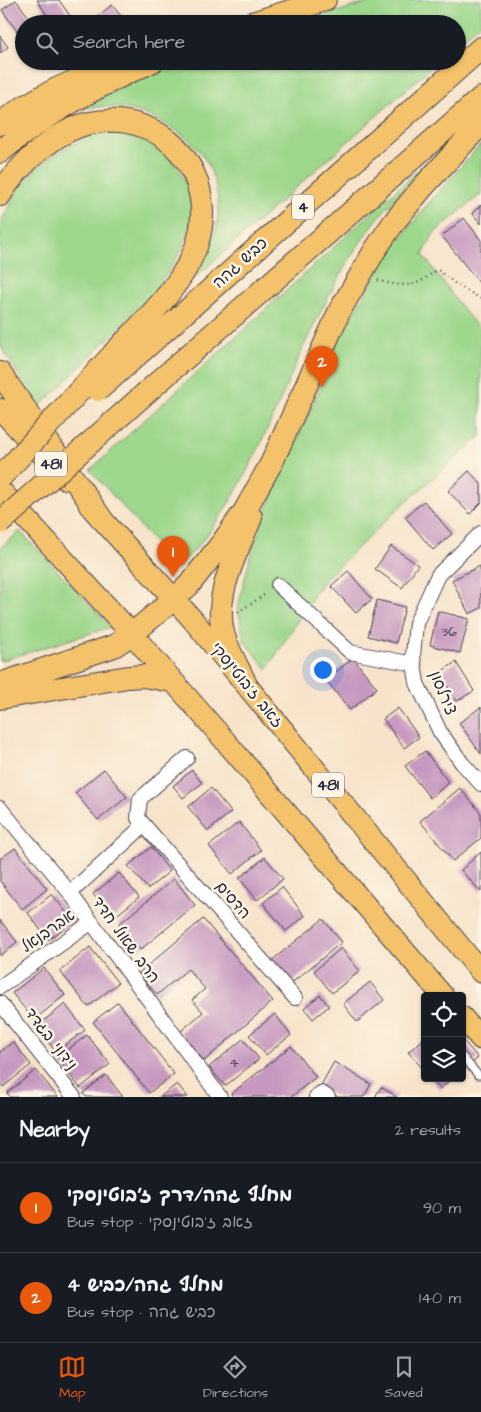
<!DOCTYPE html>
<html lang="en">
<head>
<meta charset="utf-8">
<style>
  :root { --surface:#171b24; --page:#20242c; --text:#f1f3f6; --muted:#9ea1a6; --line:#363941; --accent:#ea580c }
  body { margin:0; font-family:"Architects Daughter","Playpen Sans Hebrew",sans-serif; background:var(--page); color:var(--text) }
  .controls { position:absolute; right:15px; bottom:15px; display:grid; overflow:hidden; border-radius:5px; box-shadow:0 1px 4px #0004 }
  .controls button { width:45px; height:45px; display:grid; place-items:center; padding:0; border:0; border-bottom:1px solid var(--line); background:var(--surface); color:var(--text); font:25px sans-serif }
  .you { position:absolute; left:322px; top:669px; width:18px; height:18px; margin:-12px; border:4px solid #fff; border-radius:50%; background:#1a73e8; box-shadow:0 0 0 8px #1a73e833 }
  .badge { display:grid; place-items:center; width:32px; height:32px; border-radius:50%; background:var(--accent); color:#fff; font-size:16px; font-weight:700 }
  .pin { position:absolute; translate:-50% -41px; filter:drop-shadow(0 1px 2px #0008) }
  .pin::after { content:''; position:absolute; top:26px; width:18px; height:15px; background:inherit; clip-path:polygon(0 0,100% 0,50% 100%) }
  .list { margin:0; padding:0; list-style:none }
  h2 { display:flex; justify-content:space-between; align-items:center; height:65px; margin:0; padding:0 20px; font-size:21px }
  h2 small { font-size:16px; font-weight:400; color:var(--muted) }
  .list li { display:grid; grid-template-columns:32px 1fr auto; gap:15px; align-items:center; box-sizing:border-box; height:90px; padding:0 20px; border-top:1px solid var(--line) }
  .list b { display:block; font-size:19px; white-space:nowrap }
  .list p { margin:0; font-size:16px; white-space:nowrap; color:var(--muted) }
  .list em { font-size:16px; font-style:normal; color:var(--muted) }
  .icon { flex:none; width:28px; height:28px; fill:none; stroke:currentColor; stroke-width:2; stroke-linecap:round; stroke-linejoin:round }
  .map { position:relative; flex:none; width:481px; height:1097px; overflow:hidden }
  .search { position:absolute; background:var(--surface); box-shadow:0 1px 4px #0004; left:15px; right:15px; top:15px; height:55px; display:flex; align-items:center; gap:12px; box-sizing:border-box; padding:0 18px; border-radius:28px; color:var(--muted); font-size:19px }
  .sheet { height:245px; background:var(--surface) }
  nav { display:flex; justify-content:space-around; align-items:center; box-sizing:border-box; height:70px; border-top:1px solid var(--line); background:var(--surface); font-size:14px; color:var(--muted) }
  nav a { display:grid; justify-items:center; gap:2px }
  nav .on { color:var(--accent) }
  .map>svg:first-child { display:block }
</style>
</head>
<body>
<div class="map">
<svg width="481" height="1097" viewBox="0 0 481 1097">
  <rect width="100%" height="100%" fill="#fcf5e5"/>
  <filter id="ink" filterUnits="userSpaceOnUse"><feTurbulence type="fractalNoise" baseFrequency=".02" numOctaves="2"/><feDisplacementMap in="SourceGraphic" scale="10" xChannelSelector="R" yChannelSelector="G"/><feConvolveMatrix kernelMatrix="1 2 1 2 8 2 1 2 1" color-interpolation-filters="sRGB"/></filter>
  <filter id="wash" filterUnits="userSpaceOnUse"><feTurbulence type="fractalNoise" baseFrequency=".0096" numOctaves="4" result="noise"/><feDisplacementMap in="SourceGraphic" scale="20" xChannelSelector="R" yChannelSelector="G"/><feGaussianBlur stdDeviation="1.12" result="paint"/><feColorMatrix in="noise" values="0 0 0 0 0 0 0 0 0 0 0 0 0 0 0 0 0 1.4 0 .05"/><feComposite in="paint" operator="in"/></filter>
  <g filter="url(#wash)">
    <rect width="100%" height="100%" fill="#f7e3c9"/>
    <path fill="#9cd78b" stroke="#5f7c63" d="M377,0H481V23L457,44V24H295Z
      M176,61H438L186,286C197,266 216,242 218,218C220,199 215,175 205,159C188,131 143,108 111,107C101,106 91,108 81,109L139,76Z
      M113,133C143,138 163,146 180,172C219,232 150,296 112,335C88,359 64,384 39,407L0,345V223L19,188L37,167L54,155L75,143L92,135Z
      M481,144V194L434,233L423,255L464,311L481,330V436L398,509L323,581L267,669L244,641L238,607L251,553L275,487L308,416L338,341L383,261L427,205Z
      M429,160C410,182 389,204 372,226C350,254 330,294 314,325C274,406 245,505 177,568L90,470Z
      M20,531L111,627L0,661V548Z"/>
    <g id="blocks">
      <path fill="#c698c0" d="M16,0L34,24H24V30L19,34L2,10Z
        M37,0H59L70,16L59,24H53Z
        M112,5L126,22L131,18L136,24H87Z
        M0,36L8,47L0,53Z
        M481,205V224L472,213Z
        M464,218L481,240V283L480,284L442,236Z
        M469,471L481,484V503L470,514L448,491Z
        M424,501L452,534L433,550L405,517Z
        M391,546L418,565L402,588L375,569Z
        M480,566L481,608L469,614L452,580Z
        M348,571L372,599L356,613L331,586Z
        M377,600L405,607L396,643L368,636Z
        M438,611L469,619L460,653L430,645Z
        M353,658L377,688L350,710L326,680Z
        M456,662L474,691L457,701L439,673Z
        M481,707V754L459,723Z
        M398,708L419,737L404,748L383,719Z
        M425,751L449,783L430,798L405,766Z
        M104,769L127,797L98,820L75,793Z
        M192,770L202,783L183,798L173,786Z
        M211,788L231,812L208,831L188,807Z
        M460,788L481,813V838L453,861L420,821Z
        M239,822L261,850L232,874L209,846Z
        M151,847L170,871L148,889L128,866Z
        M15,848L47,889L22,909L0,881V859Z
        M481,852V892L461,870Z
        M265,857L283,879L257,900L239,878Z
        M119,873L139,897L113,918L93,894Z
        M174,879L195,905L140,950L119,924Z
        M282,887L305,916L286,931L263,903Z
        M52,894L73,921L48,940L28,913Z
        M203,919L273,1001L204,1061L180,1032L203,1012L192,1000L205,989L188,969L157,995L139,973Z
        M323,919L342,942L289,985L270,962Z
        M0,920L17,942L0,956Z
        M90,947L118,983L88,1007L60,971Z
        M341,948L360,971L332,993L314,971Z
        M44,968L65,995L34,1020L12,993Z
        M370,982L384,1000L357,1022L343,1004Z
        M320,995L329,1006L313,1019L304,1008Z
        M118,1002L174,1074L149,1093L93,1022Z
        M65,1004L85,1030L56,1052L36,1027Z
        M275,1014L291,1035L266,1055L249,1035Z
        M87,1035L110,1064L80,1088L57,1058Z
        M425,1038V1071L408,1052Z
        M243,1039L259,1059L225,1086L209,1067Z
        M462,1039L478,1058L462,1071Z
        M13,1042L31,1065L3,1087L0,1082V1052Z
        M291,1046L316,1077L291,1097H233L231,1094Z
        M334,1062L371,1084L364,1097H338L320,1087Z
        M36,1070L58,1097H10L7,1093Z
        M106,1075L123,1097H86L83,1093Z
        M430,1078H453L440,1089Z
        M177,1084L188,1097H160Z
        M381,1087L397,1097H375Z"/>
    </g>
  </g>
  <g filter="url(#ink)">
    <use href="#blocks" fill-opacity="0" stroke="#423f50" stroke-width="1"/>
    <g fill="none" stroke-linecap="round" stroke-linejoin="round">
      <g stroke="#423f50" stroke-width="9">
        <path id="service" d="M462,1056L478,1075H481"/>
      </g>
      <g stroke="#423f50" stroke-width="16">
        <path id="minor" d="M481,533L438,575L416,623L413,656L417,683L440,732L462,763L481,784
          M278,585L350,652L414,664
          M187,758L140,799L138,818L295,998
          M0,808L70,893L220,1097
          M70,893L144,825
          M0,987L92,922
          M0,1003L74,1097
          M316,1097L321,1093L328,1097"/>
      </g>
      <g stroke="#423f50" stroke-width="23">
        <path id="primary" d="M0,409L65,479
          M0,490L132,634L220,735L443,996
          M89,505L193,620L481,972
          M462,1017L481,1039"/>
      </g>
      <g stroke="#423f50" stroke-width="24">
        <path id="trunk" d="M249,24L325,0
          M0,124C35,96 76,79 117,65
          M0,152C46,113 98,86 153,61
          M0,195C18,165 55,131 90,123C165,107 221,177 196,247C181,288 144,321 115,352
          M125,366L481,48
          M0,373L101,518
          M147,392L481,98
          M245,682C238,667 229,652 224,636C212,597 237,553 251,517
          M0,684L114,646L132,634L175,598L189,585L222,543L244,512L272,462L340,310L375,250L394,222L422,188L481,124
          M0,698L128,677L143,676L172,681"/>
      </g>
      <path stroke="#423f50" stroke-width="2.5" stroke-dasharray="1 4" stroke-linecap="butt" d="M378,280C390,284 409,288 421,281C428,277 431,273 438,270L453,282L481,299
        M238,612L267,593"/>
      <use href="#service" stroke="#fff" stroke-width="7"/>
      <use href="#minor" stroke="#fff" stroke-width="14"/>
      <use href="#primary" stroke="#f3c26a" stroke-width="21"/>
      <use href="#trunk" stroke="#f3c26a" stroke-width="22"/>
      <g stroke="#423f50" stroke-width="24" stroke-linecap="butt">
        <path id="trunk-bridge" d="M98,390L125,366
          M0,478L115,352
          M0,523L147,392"/>
      </g>
      <use href="#trunk-bridge" stroke="#f3c26a" stroke-width="22"/>
    </g>
  </g>
  <g text-anchor="middle" dominant-baseline="central" stroke-width="5" stroke-linejoin="round" paint-order="stroke">
    <g font-size="14" fill="#4b405c">
      <text x="449" y="632">36</text>
      <text x="234" y="1063">4</text>
    </g>
    <g fill="#fcf5e5" stroke="#63616e" stroke-width="1">
      <rect x="292" y="194.5" width="22" height="25" rx="4"/>
      <rect x="35" y="451.5" width="32" height="25" rx="4"/>
      <rect x="312" y="772.5" width="32" height="25" rx="4"/>
    </g>
    <g font-size="15" font-weight="bold" fill="#22223b">
      <text x="303" y="207">4</text>
      <text x="51" y="464">481</text>
      <text x="328" y="785">481</text>
    </g>
    <g font-size="16" fill="#22223b" stroke="#fcf5e5">
      <text transform="translate(240 263) rotate(-42)">כביש גהה</text>
      <text transform="translate(247 685) rotate(51)">זאב ז'בוטינסקי</text>
      <text transform="translate(443 693) rotate(68)">צירלסון</text>
      <text transform="translate(233 900) rotate(49)">הדסים</text>
      <text transform="translate(48 931) rotate(-35)">אברבנאל</text>
      <text transform="translate(126 940) rotate(54)">הרב שאול חדד</text>
      <text transform="translate(51 1039) rotate(52)">נידוני בגדד</text>
    </g>
  </g>
</svg>
<div class="controls">
<button><svg class="icon" aria-label="locate" viewBox="0 0 24 24"><circle cx="12" cy="12" r="6"/><path d="M12 2v4M12 18v4M2 12h4M18 12h4"/></svg></button>
<button><svg class="icon" aria-label="layers" viewBox="0 0 24 24"><path d="M12 4l9 5-9 5-9-5zM3 14l9 5 9-5"/></svg></button>
</div>
<div class="you"></div>
<div class="pin badge" style="left:173px;top:577px">1</div>
<div class="pin badge" style="left:322px;top:387px">2</div>
<div class="search"><svg class="icon" aria-label="search" viewBox="0 0 24 24"><circle cx="10" cy="10" r="6"/><path d="M15 15l6 6"/></svg>Search here</div>
</div>
<section class="sheet">
<h2>Nearby<small>2 results</small></h2>
<ul class="list">
<li><span class="badge">1</span><div><b>מחלף גהה/דרך ז׳בוטינסקי</b><p>Bus stop · זאב ז'בוטינסקי</p></div><em>90 m</em></li>
<li><span class="badge">2</span><div><b>מחלף גהה/כביש 4</b><p>Bus stop · כביש גהה</p></div><em>140 m</em></li>
</ul>
</section>
<nav>
<a class="on"><svg class="icon" aria-label="map" viewBox="0 0 24 24"><path d="M3 6l6-2 6 2 6-2v14l-6 2-6-2-6 2zM9 4v14M15 6v14"/></svg>Map</a>
<a><svg class="icon" aria-label="directions" viewBox="0 0 24 24"><path d="M12 3l9 9-9 9-9-9zM9 14v-3h6M13 9l2 2-2 2"/></svg>Directions</a>
<a><svg class="icon" aria-label="saved" viewBox="0 0 24 24"><path d="M7 4h10v16l-5-4-5 4z"/></svg>Saved</a>
</nav>
</body>
</html>
